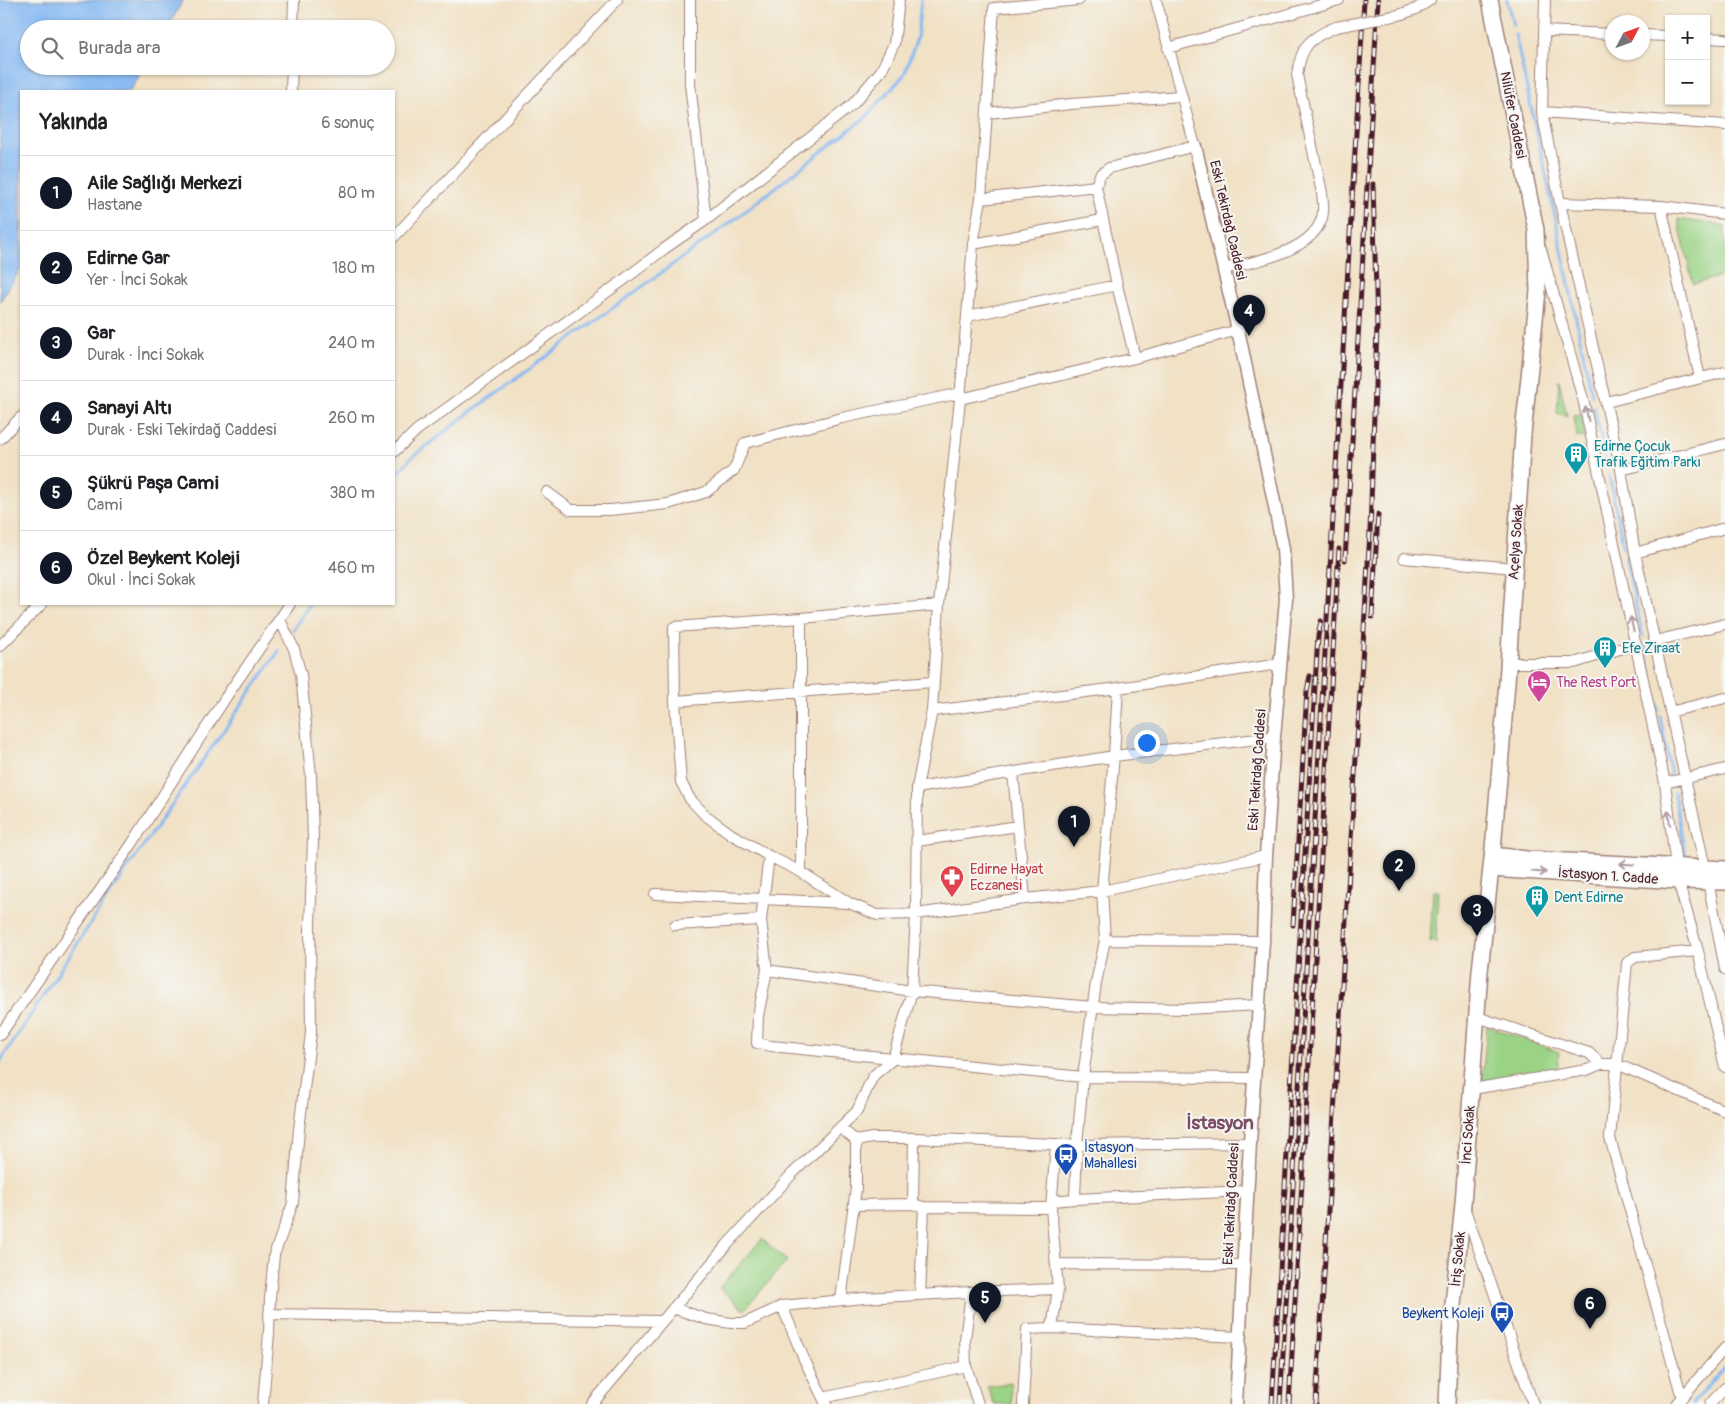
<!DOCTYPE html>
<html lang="tr">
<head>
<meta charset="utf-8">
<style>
  :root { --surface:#fff; --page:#f6f6f6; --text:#202124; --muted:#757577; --line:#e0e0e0; --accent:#111827 }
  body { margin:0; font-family:Pangolin,sans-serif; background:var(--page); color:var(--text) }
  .controls { position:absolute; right:15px; top:15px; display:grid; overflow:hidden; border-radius:0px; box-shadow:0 1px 4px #0004 }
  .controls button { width:45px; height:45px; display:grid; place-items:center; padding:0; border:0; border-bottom:1px solid var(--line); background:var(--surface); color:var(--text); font:25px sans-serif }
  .compass { position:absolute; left:1605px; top:15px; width:45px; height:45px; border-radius:50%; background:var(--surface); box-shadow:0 1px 4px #0004; rotate:49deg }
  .you { position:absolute; left:1146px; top:742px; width:18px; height:18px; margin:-12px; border:4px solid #fff; border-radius:50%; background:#1a73e8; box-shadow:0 0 0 8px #1a73e833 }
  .badge { display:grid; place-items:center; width:32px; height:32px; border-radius:50%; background:var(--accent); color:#fff; font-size:16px; font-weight:700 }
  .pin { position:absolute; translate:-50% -41px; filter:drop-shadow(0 1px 2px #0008) }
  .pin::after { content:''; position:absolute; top:26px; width:18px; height:15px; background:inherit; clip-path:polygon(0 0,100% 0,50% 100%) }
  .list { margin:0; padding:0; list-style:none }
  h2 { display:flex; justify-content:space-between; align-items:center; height:65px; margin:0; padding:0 20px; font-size:21px }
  h2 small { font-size:16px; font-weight:400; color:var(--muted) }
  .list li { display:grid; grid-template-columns:32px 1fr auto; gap:15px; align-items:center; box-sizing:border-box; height:75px; padding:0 20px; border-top:1px solid var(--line) }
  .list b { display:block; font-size:19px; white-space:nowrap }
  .list p { margin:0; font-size:16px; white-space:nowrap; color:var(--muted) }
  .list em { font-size:16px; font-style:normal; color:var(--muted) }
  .icon { flex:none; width:28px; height:28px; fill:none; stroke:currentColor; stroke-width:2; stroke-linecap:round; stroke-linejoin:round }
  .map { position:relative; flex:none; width:1725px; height:1404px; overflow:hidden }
  .search { position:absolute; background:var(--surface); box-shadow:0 1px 4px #0004; left:20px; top:20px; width:375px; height:55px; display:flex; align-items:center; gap:12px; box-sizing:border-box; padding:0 18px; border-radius:28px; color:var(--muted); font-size:19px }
  .panel { position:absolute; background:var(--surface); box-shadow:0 1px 4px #0004; left:20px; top:90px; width:375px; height:515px; border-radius:0px }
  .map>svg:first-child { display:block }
</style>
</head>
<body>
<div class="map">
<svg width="1725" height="1404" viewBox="0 0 1725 1404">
  <rect width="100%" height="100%" fill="#f6f6f2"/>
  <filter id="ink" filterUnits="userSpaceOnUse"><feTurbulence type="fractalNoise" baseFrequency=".02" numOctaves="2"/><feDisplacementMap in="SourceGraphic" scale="10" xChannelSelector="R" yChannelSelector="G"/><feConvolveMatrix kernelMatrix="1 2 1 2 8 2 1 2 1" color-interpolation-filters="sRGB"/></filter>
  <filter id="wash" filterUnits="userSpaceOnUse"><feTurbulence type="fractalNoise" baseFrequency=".0096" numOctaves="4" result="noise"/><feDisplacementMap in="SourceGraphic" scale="20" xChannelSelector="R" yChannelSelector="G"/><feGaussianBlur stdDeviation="1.12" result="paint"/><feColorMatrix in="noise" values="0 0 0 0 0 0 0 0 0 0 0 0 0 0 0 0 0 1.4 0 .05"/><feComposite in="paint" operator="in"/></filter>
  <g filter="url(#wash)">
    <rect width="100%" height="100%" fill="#f1e1c5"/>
    <path fill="#9bd386" stroke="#727958" d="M1678,219L1725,226V275L1693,284Z
      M1559,380L1567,416L1557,413Z
      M1581,415L1585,438L1577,437L1574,416Z
      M1433,891H1439L1436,943L1430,942Z
      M1487,1026L1559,1052L1557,1073L1482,1084Z
      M762,1239L787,1261L744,1310L719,1288Z
      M1010,1383L1012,1404H994L987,1386Z"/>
    <path fill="#84b8f2" stroke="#676c8e" d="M0,0H183L167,29H29V66H145L130,91H21V268L0,302Z"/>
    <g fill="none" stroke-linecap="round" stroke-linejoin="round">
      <path stroke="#84b8f2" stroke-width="3" d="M1507,0L1513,25
        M1515,34L1552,202L1592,396
        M1594,407L1607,465
        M1609,475L1624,549
        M394,477L411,458L469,413L735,219L866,117L904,75L917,38L921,0
        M1626,560L1643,637
        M293,630L310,604
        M1645,646L1658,710
        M1660,716L1671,774
        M1674,792L1686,860
        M0,1062L111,892L279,651
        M1692,1404L1725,1367"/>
    </g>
  </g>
  <g filter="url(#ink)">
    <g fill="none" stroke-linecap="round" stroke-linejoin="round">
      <g stroke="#9e8078" stroke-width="12">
        <path id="minor" d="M690,0V84L706,220
          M1545,0L1542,112L1560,203L1621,470L1635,553L1708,881L1725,969
          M1416,9L1430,0
          M293,29L294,0
          M1544,31L1612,34
          M1642,35L1669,36
          M1706,38L1725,39
          M1168,48L1339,0
          M291,91L292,66
          M1542,112L1725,125
          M988,113L1071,104L1181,96
          M981,199L1096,186
          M1560,203L1661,206L1725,214
          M1661,206L1700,378
          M394,237L617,0
          M973,244L1102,220
          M1541,249L1584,403L1665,783L1678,881L1698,951L1725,1067
          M1224,269C1253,262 1306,253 1320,223C1325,213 1323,203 1322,193L1297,75C1301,46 1309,38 1336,27
          M968,316L1117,285
          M1135,358L1117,285L1096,186L1100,175L1109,168L1195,146L1156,0
          M960,399L1135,358L1238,330
          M1606,402L1725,372
          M0,439L21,417
          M394,452L417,430L621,282L664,249L706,220L853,104L881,71L894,44L899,0
          M1621,470L1725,444
          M547,492L571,510H610L668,504L706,492L734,470L745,443L842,418L961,393
          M1635,553L1725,528
          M1404,558L1514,568
          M939,605L801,618L674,627L675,701L681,782L690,799L705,815L731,834L769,856L801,872L849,903L877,915L916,914L1025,899L1102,891L1266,856
          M801,618V872
          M1655,641L1725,624
          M0,646L42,604
          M1508,663H1574L1636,644
          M675,701L933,682
          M932,711L1118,688L1280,664
          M1670,712L1725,698
          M1013,773L1025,899
          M1665,783L1725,769
          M917,788L1114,756L1274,737
          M917,841L1018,826
          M769,856L761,920L767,970L758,1016L757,1043L771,1046L1083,1077L1255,1078
          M655,894L848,903
          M675,925L761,920
          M1105,940L1263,941
          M767,970L912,991L1093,1007L1187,1009L1258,1005
          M1477,1017L1589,1053L1601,1064H1617L1725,1111
          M0,1035L132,844L226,697L290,604
          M1472,1089L1587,1070L1601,1064
          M841,1128L856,1141L872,1138H914L1077,1145L1250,1143
          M1075,1199L1077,1145L1083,1077L1096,983L1105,940L1102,891L1114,756L1118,688
          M1052,1201L1075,1199L1247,1191
          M913,1204L914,1138
          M854,1205L913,1204L924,1207L1051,1208
          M1464,1207L1533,1404
          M1056,1264L1243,1265
          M971,1292L965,1340L966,1366L978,1404
          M920,1295L924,1207
          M841,1300L856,1188V1141
          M782,1306L804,1359L826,1404
          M673,1308L706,1319L731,1323H745L782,1306L864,1298L971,1292L1058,1289
          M269,1314L662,1321
          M1052,1328L1058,1289L1051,1208L1056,1145
          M823,1398L966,1366
          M1682,1398L1610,1138L1627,963L1635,957L1698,951
          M263,1404L269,1333L270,1298L274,1255L293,1203L299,1129L311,1033L310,925L313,839L311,775L301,675L294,649L280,620
          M592,1404L727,1245L792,1174L857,1111L873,1076L893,1059L912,991L916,914L917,788L932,711L939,605L960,399L973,244L981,199L994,8L1079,0
          M1023,1404L1027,1329L1052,1328L1240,1337
          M1676,1404L1725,1348
          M1710,1404L1725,1388"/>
      </g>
      <g stroke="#9e8078" stroke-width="15">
        <path id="tertiary" d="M1195,146L1238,330L1273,497L1283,549L1286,599L1274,737L1266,856L1263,941L1250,1143L1236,1404"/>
      </g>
      <g stroke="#9e8078" stroke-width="18">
        <path id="secondary" d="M1493,855L1527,859L1725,869
          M1491,869L1678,881L1725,882
          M1447,1404L1450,1335L1463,1204L1480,971L1493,849L1507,683L1523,434L1538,291L1536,230L1490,0"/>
      </g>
      <use href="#minor" stroke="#fff" stroke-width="10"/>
      <use href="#tertiary" stroke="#fff" stroke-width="12"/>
      <use href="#secondary" stroke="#fff" stroke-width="15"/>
      <g stroke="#4a1f2b" stroke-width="5">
        <path id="rail" d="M1345,560L1378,0
          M1372,617L1378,514
          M1293,925L1307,691L1310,676
          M1272,1404L1318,636L1321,621
          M1280,1404L1364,0
          M1289,1404L1339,549
          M1316,1404L1370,532L1377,327L1373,184"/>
      </g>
      <use href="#rail" stroke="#f6f6f2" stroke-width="3" stroke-dasharray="9" stroke-linecap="butt"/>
      <g stroke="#9e8078" stroke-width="12" stroke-linecap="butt">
        <path id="minor-bridge" d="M1336,27L1399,15L1416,9"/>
      </g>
      <use href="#minor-bridge" stroke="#fff" stroke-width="10"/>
    </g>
    <defs><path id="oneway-shaft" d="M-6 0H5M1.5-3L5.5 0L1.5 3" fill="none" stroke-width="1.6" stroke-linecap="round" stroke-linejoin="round" transform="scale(1.25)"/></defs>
    <g stroke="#ae9aa0">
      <use href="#oneway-shaft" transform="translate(1587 414) rotate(-102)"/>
      <use href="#oneway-shaft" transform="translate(1632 624) rotate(-102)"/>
      <use href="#oneway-shaft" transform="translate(1669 818) rotate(-98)"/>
      <use href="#oneway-shaft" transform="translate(1627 864) rotate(-177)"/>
      <use href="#oneway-shaft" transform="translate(1539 872) rotate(4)"/>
    </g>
  </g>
  <defs>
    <g id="building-pin" transform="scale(1.25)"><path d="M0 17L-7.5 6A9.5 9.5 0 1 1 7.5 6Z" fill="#0f9aa8" stroke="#f6f6f2"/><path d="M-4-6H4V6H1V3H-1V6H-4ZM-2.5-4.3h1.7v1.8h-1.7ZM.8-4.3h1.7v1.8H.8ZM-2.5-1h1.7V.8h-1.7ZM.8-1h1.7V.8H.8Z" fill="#fff"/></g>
    <g id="hotel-pin" transform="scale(1.25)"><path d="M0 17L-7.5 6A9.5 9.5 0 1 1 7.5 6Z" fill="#d1479c" stroke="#f6f6f2"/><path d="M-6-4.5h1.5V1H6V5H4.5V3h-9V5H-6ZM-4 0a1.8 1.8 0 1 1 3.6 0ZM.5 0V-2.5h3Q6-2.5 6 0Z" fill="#fff"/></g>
    <g id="pharmacy-pin" transform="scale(1.25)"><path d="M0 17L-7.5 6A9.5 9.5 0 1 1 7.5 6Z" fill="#e0444e" stroke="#f6f6f2"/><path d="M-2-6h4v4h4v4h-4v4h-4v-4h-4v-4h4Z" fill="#fff"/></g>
    <g id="bus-pin" transform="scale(1.25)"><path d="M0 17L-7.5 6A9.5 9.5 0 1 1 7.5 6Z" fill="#1a4fb4" stroke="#f6f6f2"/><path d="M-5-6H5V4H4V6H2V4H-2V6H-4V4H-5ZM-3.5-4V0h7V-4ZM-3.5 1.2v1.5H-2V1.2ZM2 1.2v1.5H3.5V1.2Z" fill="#fff"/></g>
  </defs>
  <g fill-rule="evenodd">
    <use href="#building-pin" x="1576" y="454"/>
    <use href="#building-pin" x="1605" y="648"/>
    <use href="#hotel-pin" x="1539" y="682"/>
    <use href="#pharmacy-pin" x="952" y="877"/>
    <use href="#building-pin" x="1537" y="897"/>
    <use href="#bus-pin" x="1066" y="1155"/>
    <use href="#bus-pin" x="1502" y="1313"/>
  </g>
  <g text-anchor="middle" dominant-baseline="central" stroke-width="4" stroke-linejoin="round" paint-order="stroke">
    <g font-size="14" fill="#4a1f2b" stroke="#f6f6f2">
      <text transform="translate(1513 115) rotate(79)">Nilüfer Caddesi</text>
      <text transform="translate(1228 220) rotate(77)">Eski Tekirdağ Caddesi</text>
      <text transform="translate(1516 542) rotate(-86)">Açelya Sokak</text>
      <text transform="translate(1257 770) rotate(-86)">Eski Tekirdağ Caddesi</text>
      <text transform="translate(1608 876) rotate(4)">İstasyon 1. Cadde</text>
      <text transform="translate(1468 1135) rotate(-86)">İnci Sokak</text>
      <text transform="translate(1231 1204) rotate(-87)">Eski Tekirdağ Caddesi</text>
      <text transform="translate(1458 1259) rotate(-85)">İriş Sokak</text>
    </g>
    <g font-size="14" fill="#0d838f" stroke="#f6f6f2" text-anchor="start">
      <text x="1594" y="446">Edirne Çocuk<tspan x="1594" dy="16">Trafik Eğitim Parkı</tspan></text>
      <text x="1622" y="648">Efe Ziraat</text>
      <text x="1554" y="897">Dent Edirne</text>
    </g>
    <g font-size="14" fill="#b23c85" stroke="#f6f6f2" text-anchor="start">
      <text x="1556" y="682">The Rest Port</text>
    </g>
    <g font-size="14" fill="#be3a42" stroke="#f6f6f2" text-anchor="start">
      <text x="970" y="869">Edirne Hayat<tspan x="970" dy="16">Eczanesi</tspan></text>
    </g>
    <g font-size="14" fill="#164399" stroke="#f6f6f2" text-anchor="start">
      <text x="1084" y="1147">İstasyon<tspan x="1084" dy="16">Mahallesi</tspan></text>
      <text x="1484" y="1313" text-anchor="end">Beykent Koleji</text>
    </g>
    <g font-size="19" font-weight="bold" fill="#7c4c67" stroke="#f6f6f2">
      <text x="1220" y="1123">İstasyon</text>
    </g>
  </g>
</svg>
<div class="controls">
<button>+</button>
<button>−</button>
</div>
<svg class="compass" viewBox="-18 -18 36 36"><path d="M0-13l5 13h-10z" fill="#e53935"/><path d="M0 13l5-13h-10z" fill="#757577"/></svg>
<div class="you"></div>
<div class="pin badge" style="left:1074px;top:847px">1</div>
<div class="pin badge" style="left:1399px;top:891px">2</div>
<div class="pin badge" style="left:1477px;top:936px">3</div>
<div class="pin badge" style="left:1249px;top:336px">4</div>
<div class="pin badge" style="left:985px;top:1323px">5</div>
<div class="pin badge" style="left:1590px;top:1329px">6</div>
<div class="search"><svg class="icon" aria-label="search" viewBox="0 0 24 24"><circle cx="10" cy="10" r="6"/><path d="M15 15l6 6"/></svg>Burada ara</div>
<section class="panel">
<h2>Yakında<small>6 sonuç</small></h2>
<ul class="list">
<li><span class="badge">1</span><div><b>Aile Sağlığı Merkezi</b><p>Hastane</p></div><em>80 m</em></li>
<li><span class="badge">2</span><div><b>Edirne Gar</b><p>Yer · İnci Sokak</p></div><em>180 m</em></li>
<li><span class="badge">3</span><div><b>Gar</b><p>Durak · İnci Sokak</p></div><em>240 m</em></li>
<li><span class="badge">4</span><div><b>Sanayi Altı</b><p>Durak · Eski Tekirdağ Caddesi</p></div><em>260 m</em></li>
<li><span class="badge">5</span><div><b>Şükrü Paşa Cami</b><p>Cami</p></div><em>380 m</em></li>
<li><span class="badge">6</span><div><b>Özel Beykent Koleji</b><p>Okul · İnci Sokak</p></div><em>460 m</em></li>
</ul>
</section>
</div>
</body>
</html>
